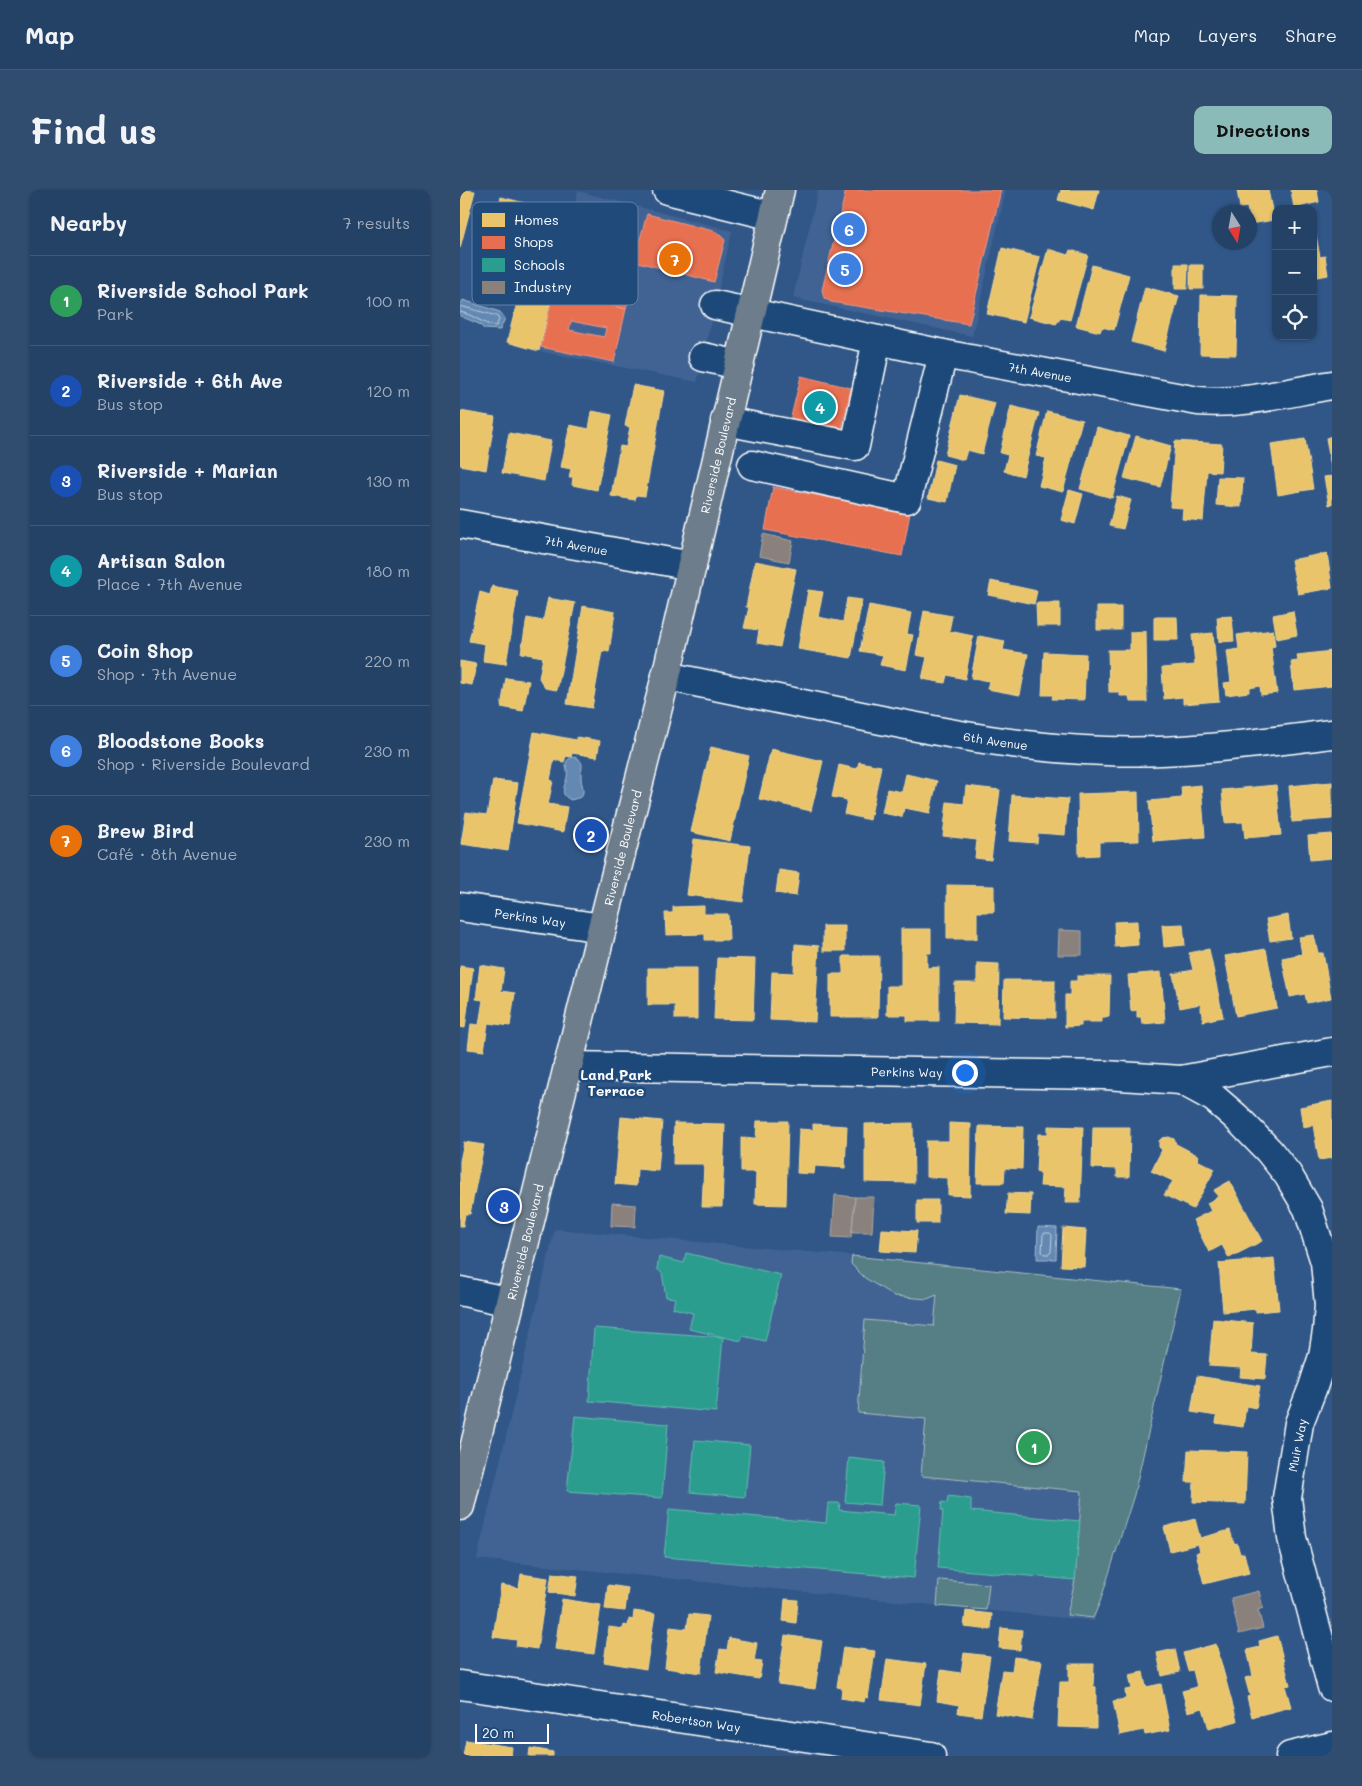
<!DOCTYPE html>
<html lang="en">
<head>
<meta charset="utf-8">
<style>
  :root { --surface:#244166; --page:#304c6f; --text:#f1f3f6; --muted:#a3afbf; --line:#415a7a; --accent:#8bbbb9 }
  body { margin:0; font-family:Mali,sans-serif; background:var(--page); color:var(--text) }
  .controls { position:absolute; right:15px; top:15px; display:grid; overflow:hidden; border-radius:10px; box-shadow:0 1px 4px #0004 }
  .controls button { width:45px; height:45px; display:grid; place-items:center; padding:0; border:0; border-bottom:1px solid var(--line); background:var(--surface); color:var(--text); font:25px sans-serif }
  .compass { position:absolute; left:752px; top:15px; width:45px; height:45px; border-radius:50%; background:var(--surface); box-shadow:0 1px 4px #0004; rotate:169deg }
  .scale { position:absolute; left:15px; bottom:12px; width:74px; box-sizing:border-box; padding-left:5px; border:2px solid #fff; border-top:0; font-size:14px; line-height:18px; white-space:nowrap; color:#fff; -webkit-text-stroke:4px #1f4a7a; paint-order:stroke }
  .you { position:absolute; left:504px; top:882px; width:18px; height:18px; margin:-12px; border:4px solid #fff; border-radius:50%; background:#1a73e8; box-shadow:0 0 0 8px #1a73e833 }
  .badge { display:grid; place-items:center; width:32px; height:32px; border-radius:50%; background:var(--accent); color:#fff; font-size:16px; font-weight:700 }
  .pin { position:absolute; translate:-50% -50%; border:2px solid #fff; box-shadow:0 1px 5px #0006 }
  .list { margin:0; padding:0; list-style:none }
  h2 { display:flex; justify-content:space-between; align-items:center; height:65px; margin:0; padding:0 20px; font-size:21px }
  h2 small { font-size:16px; font-weight:400; color:var(--muted) }
  .list li { display:grid; grid-template-columns:32px 1fr auto; gap:15px; align-items:center; box-sizing:border-box; height:90px; padding:0 20px; border-top:1px solid var(--line) }
  .list b { display:block; font-size:19px; white-space:nowrap }
  .list p { margin:0; font-size:16px; white-space:nowrap; color:var(--muted) }
  .list em { font-size:16px; font-style:normal; color:var(--muted) }
  .icon { flex:none; width:28px; height:28px; fill:none; stroke:currentColor; stroke-width:2; stroke-linecap:round; stroke-linejoin:round }
  .map { position:relative; flex:none; width:872px; height:1566px; overflow:hidden; border-radius:10px }
  header { display:flex; align-items:center; gap:30px; box-sizing:border-box; height:70px; padding:0 25px; background:var(--surface); border-bottom:1px solid var(--line) }
  header strong { font-size:24px }
  nav { display:flex; gap:28px; margin-inline-start:auto; font-size:18px }
  .intro { display:flex; align-items:center; justify-content:space-between; box-sizing:border-box; height:120px; padding:0 30px }
  h1 { margin:0; font-size:35px }
  .button { padding:12px 22px; border-radius:10px; background:var(--accent); color:#111; font-size:18px; font-weight:700 }
  main { display:flex; gap:30px; padding:0 30px }
  aside { flex:1; background:var(--surface); border-radius:10px; box-shadow:0 1px 4px #0004 }
  .map>svg:first-child { display:block }
</style>
</head>
<body>
<header>
<strong>Map</strong>
<nav><a>Map</a><a>Layers</a><a>Share</a></nav>
</header>
<div class="intro"><h1>Find us</h1><a class="button">Directions</a></div>
<main>
<aside>
<h2>Nearby<small>7 results</small></h2>
<ul class="list">
<li><span class="badge" style="background:#2e9e5b">1</span><div><b>Riverside School Park</b><p>Park</p></div><em>100 m</em></li>
<li><span class="badge" style="background:#1a4fb4">2</span><div><b>Riverside + 6th Ave</b><p>Bus stop</p></div><em>120 m</em></li>
<li><span class="badge" style="background:#1a4fb4">3</span><div><b>Riverside + Marian</b><p>Bus stop</p></div><em>130 m</em></li>
<li><span class="badge" style="background:#0f9aa8">4</span><div><b>Artisan Salon</b><p>Place · 7th Avenue</p></div><em>180 m</em></li>
<li><span class="badge" style="background:#3f7fe0">5</span><div><b>Coin Shop</b><p>Shop · 7th Avenue</p></div><em>220 m</em></li>
<li><span class="badge" style="background:#3f7fe0">6</span><div><b>Bloodstone Books</b><p>Shop · Riverside Boulevard</p></div><em>230 m</em></li>
<li><span class="badge" style="background:#e8710a">7</span><div><b>Brew Bird</b><p>Café · 8th Avenue</p></div><em>230 m</em></li>
</ul>
</aside>
<div class="map">
<svg width="872" height="1566" viewBox="0 0 872 1566">
  <rect width="100%" height="100%" fill="#305788"/>
  <filter id="ink" filterUnits="userSpaceOnUse"><feTurbulence type="fractalNoise" baseFrequency=".02" numOctaves="2"/><feDisplacementMap in="SourceGraphic" scale="10" xChannelSelector="R" yChannelSelector="G"/><feConvolveMatrix kernelMatrix="1 2 1 2 8 2 1 2 1" color-interpolation-filters="sRGB"/></filter>
  <g filter="url(#ink)">
    <path fill="#416494" d="M358,0H546L512,146L333,108Z
      M118,1L272,41L237,192L79,161Z
      M95,1039L481,1074L461,1286L622,1301L615,1390L607,1424L633,1427L640,1412L634,1431L17,1369Z"/>
    <path fill="#567e85" stroke="#aabec2" d="M392,1066L721,1099L674,1305L640,1412L633,1428L607,1425L615,1390L622,1301L461,1286L466,1229L398,1223L405,1130L474,1136L477,1105L467,1109L434,1106L405,1088L391,1074Z
      M479,1390L529,1394L526,1420L477,1416Z"/>
    <path fill="#6489b2" stroke="#a2b8d1" d="M3,110L40,122L45,128L40,140L24,139L19,134L0,126V116Z
      M114,567C126,571 121,578 121,587C121,596 126,599 121,607L111,610C98,604 105,597 107,587C109,577 100,571 114,567Z
      M578,1037L597,1038L596,1069H577Z"/>
    <path fill="#e9c46a" stroke="#f0d697" d="M0,0L15,1L0,58Z
      M601,0H639L634,20L598,10Z
      M777,0H808L814,30L790,34L789,22H788L787,17L780,18Z
      M831,0H857L859,12L834,18Z
      M41,7L88,19L72,81L96,88L79,161L47,152L65,81L31,73L43,29L35,27Z
      M853,45H856L860,67L865,66L868,85L853,88Z
      M542,58L580,67L564,132L527,124Z
      M588,59L608,65L610,60L628,65L610,130L601,128L596,134L569,127Z
      M715,74H728L727,99H715Z
      M632,75L669,85L654,140L642,137L640,142L616,136Z
      M730,75H743V99H730Z
      M685,97L719,106L704,161L671,152Z
      M741,105L777,106L776,165L740,164Z
      M173,195L204,201L185,306L176,305L175,310L151,306L160,256L166,257L170,237L165,236Z
      M500,205L535,213L522,264L507,260L504,270L485,265Z
      M551,216L579,223L563,286L544,281L548,265L540,263Z
      M0,221L35,227L26,280L0,275Z
      M132,221L152,225L137,300L112,295L113,287H109L111,279L101,277L110,235L129,239Z
      M587,221L622,230L603,302L579,296L586,268L576,266Z
      M637,237L669,246L652,308L620,299Z
      M49,243L91,251L84,291L42,283Z
      M676,246L711,256L700,297L664,288Z
      M872,246V283L866,248Z
      M845,249L853,299L818,305L811,254Z
      M715,251L762,254L760,282L747,281L743,331L722,329L723,318L710,317Z
      M476,270L495,275L487,312L468,308Z
      M872,286V314L869,315L864,287Z
      M758,287L783,288L781,317L756,315Z
      M609,300L623,304L615,334L601,330Z
      M657,306L671,310L663,339L649,336Z
      M867,363L872,398L838,404L831,370Z
      M295,371L336,379L320,457L297,453L299,440L284,438L289,417H286Z
      M531,391L577,401L574,414L528,405Z
      M32,396L58,401L46,474L23,471L25,454L9,451L20,402L30,405Z
      M348,400L363,402L358,427L383,432L387,408L402,410L391,468L338,459Z
      M88,408L115,413L97,500L85,498L79,488L83,467L61,463L67,428L83,431Z
      M576,413H600V436H577Z
      M409,415L451,423L447,444L453,445L446,480L420,475L423,465L400,461Z
      M123,416L155,422L149,462L142,461L132,518L107,514Z
      M637,417H661V440H637Z
      M464,421L492,426L489,441L513,446L505,489L487,485L485,493L462,489L467,467L456,465Z
      M833,421L837,445L817,449L813,425Z
      M772,426L774,451L759,452L757,427Z
      M694,427H717L718,450H694Z
      M813,440L815,456L811,457L817,503L801,505L800,496L789,498V502L766,505L764,493L771,492L767,461L779,459L777,445Z
      M686,441L687,512H670L669,506H660V502H649L648,460H670V442Z
      M753,443L759,511L723,514V507L704,509L702,478L735,475L732,445Z
      M519,446L545,451L543,460L568,464L560,505L527,499L529,491L511,488Z
      M872,461V496L834,500L831,472L838,471L837,465Z
      M584,462L626,464L624,510L592,509L593,505H582Z
      M0,471L16,474L12,495L0,493Z
      M46,488L69,491L63,521L41,517Z
      M74,542L116,550L117,547L140,551L137,567L112,563L111,567L106,566L104,572L94,570L90,590L93,591L88,614L107,617L103,642L57,633Z
      M251,557L289,566L270,651L231,642Z
      M311,559L363,571L351,621L299,609Z
      M399,572L421,576L410,630L384,624L387,610L372,607L379,575L397,579Z
      M446,584L477,591L470,623L444,618L442,627L422,623L427,599L442,602Z
      M33,590L58,593L48,661L1,654L6,622L27,625Z
      M872,592V629L832,632L829,596Z
      M741,595L745,647L693,651L689,611L722,608L721,597Z
      M816,595L821,645L785,648L783,632L765,633L762,600Z
      M506,596L540,600L531,670L515,668L517,650L483,646L487,612L504,614Z
      M678,602L679,651L639,652V665L619,666L618,604Z
      M552,605L608,609L605,645L578,643L577,653L549,651Z
      M872,644V668L850,670L848,646Z
      M234,649L290,656L283,712L227,705Z
      M319,680L339,683L336,706L316,703Z
      M487,695L534,696V722H517V749H487Z
      M244,716V724H268L269,750H245V744L206,745L205,723H213V717Z
      M828,725L831,748L810,751L806,729Z
      M677,731L678,755L655,757L654,732Z
      M723,734L725,755L704,757L702,735Z
      M363,736H385V761H363Z
      M441,739H471V763H467V778L479,777V831H447V825H427V796H441Z
      M854,745L858,763H863L871,808L847,813L845,804L830,807L822,768L842,764L839,747Z
      M335,754L359,756L355,832L310,830L312,782L334,783Z
      M749,759L763,827L743,831L740,814L720,818L713,784L733,780L729,763Z
      M806,759L817,818L776,826L765,766Z
      M383,766H419L418,827H370V784H383Z
      M257,768L295,769L293,830L254,829Z
      M517,773L539,774L538,834L494,833L495,793H517Z
      M20,775L44,779L41,801L55,803L50,836L28,833L24,861L8,859L11,834L19,835L23,810L16,809Z
      M0,776L13,778L5,838L0,837Z
      M188,778H237V829H215V815H188Z
      M701,782L705,832L682,834L681,827H677V820L671,821L668,785Z
      M617,786H650L649,827H642V832H621V836L605,837V805H610V791H617Z
      M544,790H595V828L543,827Z
      M872,911V968L859,970L853,935L843,937L840,917Z
      M161,927L202,931L198,981L177,979L176,996L155,994Z
      M297,931H328L326,1015L295,1014L296,982H281V948H296Z
      M214,933L265,934L262,1017H242L244,974H213Z
      M453,933L454,993L405,992V934Z
      M489,933L511,934L510,1006L488,1005V988L466,987V951H489Z
      M353,934L387,936L385,978L355,976L354,984L337,983L339,939L353,940Z
      M519,936L563,937L562,979L545,978L544,993H517Z
      M588,936L623,937L620,1013H605L606,997L580,996L581,985L576,981L578,944H588Z
      M633,937H670L669,987H657V979L632,978Z
      M709,947L714,949L716,954L739,966L737,970L755,979L733,1019L704,1005L713,991L691,981L702,960L699,957V951L702,948Z
      M4,952L24,955L10,1024H5L3,1036H0V971Z
      M770,991L802,1051L769,1068L762,1055L749,1062L733,1030L751,1021L747,1013L758,1007L754,1000Z
      M548,1003L571,1004L570,1025L546,1024Z
      M457,1010H478V1033H457Z
      M603,1038L626,1040L624,1077L601,1076Z
      M422,1039L457,1041L455,1063L420,1061Z
      M814,1068L819,1120L796,1122V1119L763,1122L759,1073Z
      M753,1129L793,1133L791,1164L807,1165L805,1189L780,1187L781,1178L749,1176Z
      M737,1186L800,1196L796,1218L786,1216L783,1237L756,1233L757,1226L731,1222Z
      M728,1260L787,1262L785,1314L733,1312L734,1292H726Z
      M735,1329L740,1348L770,1340L774,1354L777,1353L780,1364L784,1363L789,1383L744,1394L736,1363L740,1361L738,1354L710,1361L704,1337Z
      M92,1383L118,1386L115,1406L89,1402Z
      M61,1384L88,1388L77,1459L56,1456L57,1450L33,1447L41,1395L59,1398Z
      M148,1395L168,1398L165,1421L145,1419Z
      M102,1409L141,1415L134,1464L95,1459Z
      M325,1409L338,1410L336,1433L323,1431Z
      M174,1421L195,1424L186,1479L144,1472L149,1437L163,1439L164,1435L168,1436L169,1429L173,1430Z
      M506,1421L532,1424L531,1440L504,1437Z
      M229,1424L248,1426L241,1483L205,1478L210,1437L227,1439Z
      M541,1438L562,1440L560,1460L539,1458Z
      M325,1445L362,1451L355,1499L318,1494Z
      M817,1446L830,1495L825,1496L831,1517L792,1527L787,1507L790,1506L785,1488L793,1486L787,1460L800,1457L799,1451Z
      M269,1448L297,1453L294,1471L302,1472L299,1489L256,1482L260,1459L267,1460Z
      M756,1454L777,1531L749,1539L743,1518L728,1522L722,1501L737,1497L733,1480L728,1481L723,1463Z
      M383,1457L415,1461L408,1508L405,1507L404,1512L381,1508L382,1498L377,1497Z
      M715,1459L720,1482L702,1486L697,1463Z
      M504,1463L530,1466L521,1526L498,1523L499,1515L477,1511L481,1480L501,1483Z
      M554,1467L582,1471L572,1530L535,1524L542,1480L552,1481Z
      M427,1469L466,1474L460,1515L421,1510Z
      M609,1474H634L633,1496L636,1497V1538L598,1537L600,1492H609Z
      M683,1482L686,1497L701,1494L710,1540L685,1545L684,1540L660,1545L653,1511L666,1509L665,1500L672,1499L669,1485Z
      M6,1550L52,1557L51,1566H3Z
      M70,1558L93,1562V1566H69Z"/>
    <path fill="#e76f51" stroke="#ee9a85" fill-rule="evenodd" d="M386,0H541L509,134L371,112L364,108L362,100Z
      M187,24L257,42L265,50L254,92L174,71Z
      M105,56L176,75L166,119L94,100Z
      M94,100L166,119L154,172L81,157ZM111,131L146,138L144,147L109,140Z
      M341,186L391,198L380,246L329,235Z
      M313,297L450,323L442,366L305,340Z"/>
    <path fill="#2a9d8f" stroke="#6abab1" d="M226,1063L321,1085L305,1151L283,1146L281,1151L229,1139L233,1123L213,1118L215,1108L206,1107L202,1083L197,1079L199,1067L224,1073Z
      M134,1138L263,1147L256,1222L129,1211Z
      M115,1226L208,1234L202,1308L107,1301Z
      M235,1250L290,1255L285,1307L230,1302Z
      M389,1268L424,1272L420,1315L385,1312Z
      M488,1306L511,1309V1321L620,1331L615,1390L478,1378L483,1320H481L482,1312L487,1313Z
      M368,1313H380L379,1320L434,1325L436,1313L461,1315L454,1388L204,1367L209,1319L366,1333Z"/>
    <path fill="#8a817c" stroke="#ada7a3" d="M303,344L333,351L329,372L299,366Z
      M599,740L622,741V765H598Z
      M375,1005L395,1007L391,1048L372,1047Z
      M395,1007H414L412,1042H392Z
      M152,1013L176,1015L175,1037L151,1036Z
      M799,1401L803,1418L798,1420L803,1438L779,1444L771,1408Z"/>
    <g fill="none" stroke-linecap="round" stroke-linejoin="round">
      <path stroke="#c1d0e0" stroke-width="1" d="M0,116L37,126L39,130L36,136C23,135 13,124 0,122
        M585,1043H590L592,1045L591,1062L589,1064H584L582,1062L583,1045Z"/>
      <g stroke="#fff" stroke-width="31">
        <g id="minor">
          <path d="M207,0L313,26"/>
          <path id="s1" d="M255,115L483,164L738,211C783,215 828,202 872,195"/>
          <path d="M243,167L279,175"/>
          <path d="M265,231L395,256L417,150"/>
          <path d="M292,275L447,309L483,164"/>
          <path id="s2" d="M0,334L232,376"/>
          <path id="s3" d="M206,486C273,500 339,513 406,527C486,543 564,559 646,561C721,564 797,553 872,544"/>
          <path id="s4" d="M0,717L142,738"/>
          <path id="s5" d="M108,876L645,885L721,890L872,862"/>
          <path d="M721,890L754,908L776,927L809,961L828,985L848,1019L865,1072L869,1115L867,1141L863,1166L853,1197L839,1233L827,1308L832,1348L872,1497"/>
          <path d="M0,1101L50,1112"/>
          <path id="s6" d="M0,1495L471,1566"/>
          <path d="M830,1566L872,1556"/>
        </g>
      </g>
      <g stroke="#fff" stroke-width="31">
        <g id="major">
          <path id="s7" d="M0,1316L142,738L206,486L320,0"/>
        </g>
      </g>
      <use href="#minor" stroke="#1f4a7a" stroke-width="28"/>
      <use href="#major" stroke="#6d7d8c" stroke-width="28"/>
    </g>
  </g>
  <g text-anchor="middle" dominant-baseline="central" stroke-width="5" stroke-linejoin="round" paint-order="stroke">
    <g font-size="12" fill="#fff" stroke="#1f4a7a">
      <text stroke="none"><textPath href="#s1" startOffset="332">7th Avenue</textPath></text>
      <text stroke="none"><textPath href="#s7" startOffset="1082">Riverside Boulevard</textPath></text>
      <text stroke="none"><textPath href="#s2" startOffset="118">7th Avenue</textPath></text>
      <text stroke="none"><textPath href="#s3" startOffset="336">6th Avenue</textPath></text>
      <text stroke="none"><textPath href="#s7" startOffset="678">Riverside Boulevard</textPath></text>
      <text stroke="none"><textPath href="#s4" startOffset="71">Perkins Way</textPath></text>
      <text stroke="none"><textPath href="#s5" startOffset="339">Perkins Way</textPath></text>
      <text stroke="none"><textPath href="#s7" startOffset="272">Riverside Boulevard</textPath></text>
      <text transform="translate(837 1255) rotate(-79)">Muir Way</text>
      <text stroke="none"><textPath href="#s6" startOffset="239">Robertson Way</textPath></text>
    </g>
    <g font-size="14" font-weight="bold" fill="#fff" stroke="#1f4a7a">
      <text x="156" y="884">Land Park<tspan x="156" dy="16">Terrace</tspan></text>
    </g>
  </g>
  <rect x="12" y="12" width="166" height="103" rx="8" fill="#1f4a7a" stroke="#6280a2" stroke-width="1"/>
  <rect x="22" y="23" width="23" height="14" fill="#e9c46a"/>
  <rect x="22" y="46" width="23" height="13" fill="#e76f51"/>
  <rect x="22" y="68" width="23" height="14" fill="#2a9d8f"/>
  <rect x="22" y="91" width="23" height="13" fill="#8a817c"/>
  <g font-size="14" fill="#fff">
    <text x="54" y="35">Homes</text>
    <text x="54" y="57">Shops</text>
    <text x="54" y="80">Schools</text>
    <text x="54" y="102">Industry</text>
  </g>
</svg>
<div class="controls">
<button>+</button>
<button>−</button>
<button><svg class="icon" aria-label="locate" viewBox="0 0 24 24"><circle cx="12" cy="12" r="6"/><path d="M12 2v4M12 18v4M2 12h4M18 12h4"/></svg></button>
</div>
<svg class="compass" viewBox="-18 -18 36 36"><path d="M0-13l5 13h-10z" fill="#e53935"/><path d="M0 13l5-13h-10z" fill="#a3afbf"/></svg>
<div class="scale">20 m</div>
<div class="you"></div>
<div class="pin badge" style="left:574px;top:1257px;background:#2e9e5b">1</div>
<div class="pin badge" style="left:131px;top:645px;background:#1a4fb4">2</div>
<div class="pin badge" style="left:44px;top:1016px;background:#1a4fb4">3</div>
<div class="pin badge" style="left:360px;top:217px;background:#0f9aa8">4</div>
<div class="pin badge" style="left:385px;top:79px;background:#3f7fe0">5</div>
<div class="pin badge" style="left:389px;top:39px;background:#3f7fe0">6</div>
<div class="pin badge" style="left:215px;top:69px;background:#e8710a">7</div>
</div>
</main>
</body>
</html>
